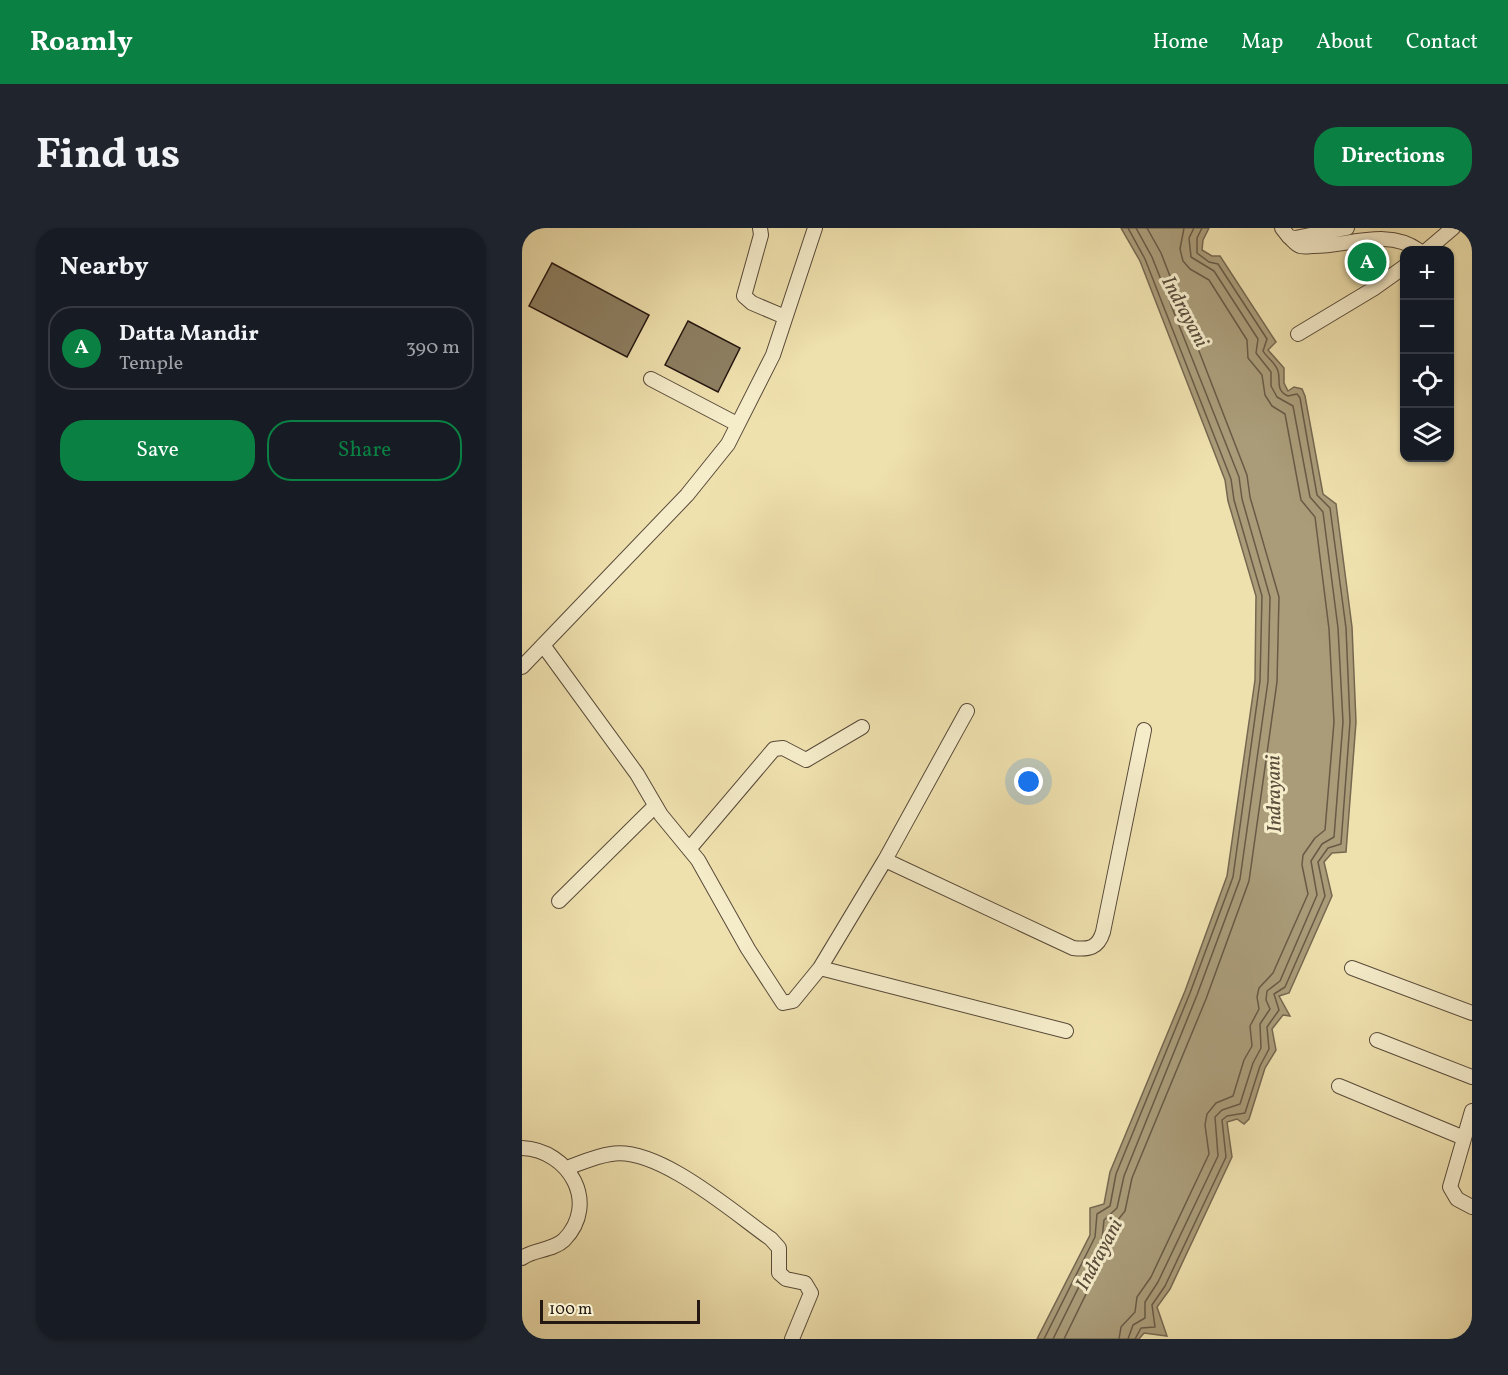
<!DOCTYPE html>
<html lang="en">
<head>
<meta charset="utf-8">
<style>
  :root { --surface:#171b24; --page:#20242c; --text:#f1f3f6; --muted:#9ea1a6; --line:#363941; --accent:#0b8043 }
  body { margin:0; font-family:Vollkorn,serif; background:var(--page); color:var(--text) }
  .controls { position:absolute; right:18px; top:18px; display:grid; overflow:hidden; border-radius:12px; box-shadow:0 2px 4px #0004 }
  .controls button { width:54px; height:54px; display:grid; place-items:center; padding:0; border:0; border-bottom:2px solid var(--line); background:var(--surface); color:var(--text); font:30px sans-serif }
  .scale { position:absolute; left:18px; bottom:15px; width:160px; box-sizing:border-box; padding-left:6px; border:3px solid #251712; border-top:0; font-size:16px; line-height:21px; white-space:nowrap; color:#251712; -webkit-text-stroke:4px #f5ecca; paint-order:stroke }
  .you { position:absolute; left:507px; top:554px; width:21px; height:21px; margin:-15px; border:4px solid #fff; border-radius:50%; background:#1a73e8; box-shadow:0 0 0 9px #1a73e833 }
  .badge { display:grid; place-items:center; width:39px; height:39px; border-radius:50%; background:var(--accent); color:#fff; font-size:20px; font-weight:700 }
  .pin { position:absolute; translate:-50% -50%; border:3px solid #fff; box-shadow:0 2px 6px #0006 }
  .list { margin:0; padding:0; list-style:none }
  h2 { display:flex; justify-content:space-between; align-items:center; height:78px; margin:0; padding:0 24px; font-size:26px }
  h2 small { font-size:20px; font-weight:400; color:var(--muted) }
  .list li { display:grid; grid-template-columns:39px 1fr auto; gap:18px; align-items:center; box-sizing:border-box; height:84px; margin:0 12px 12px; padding:0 12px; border:2px solid var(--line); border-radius:24px }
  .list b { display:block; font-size:22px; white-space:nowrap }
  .list p { margin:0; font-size:20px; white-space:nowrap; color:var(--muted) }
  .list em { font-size:20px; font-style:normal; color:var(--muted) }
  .actions { display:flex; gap:12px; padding:18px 24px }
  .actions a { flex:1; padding:14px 0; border:2px solid var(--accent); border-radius:24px; text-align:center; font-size:21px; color:var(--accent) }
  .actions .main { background:var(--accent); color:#fff }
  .icon { flex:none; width:33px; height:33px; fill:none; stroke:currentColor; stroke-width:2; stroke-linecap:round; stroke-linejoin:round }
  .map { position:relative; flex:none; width:950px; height:1111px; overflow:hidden; border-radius:24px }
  header { display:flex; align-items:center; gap:36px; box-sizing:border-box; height:84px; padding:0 30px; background:var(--accent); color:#fff }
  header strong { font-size:28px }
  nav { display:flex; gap:33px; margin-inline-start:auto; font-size:21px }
  .intro { display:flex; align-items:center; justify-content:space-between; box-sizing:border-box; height:144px; padding:0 36px }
  h1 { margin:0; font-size:42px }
  .button { padding:15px 27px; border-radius:24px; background:var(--accent); color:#fff; font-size:21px; font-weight:700 }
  main { display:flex; gap:36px; padding:0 36px }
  aside { flex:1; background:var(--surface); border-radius:24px; box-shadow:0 2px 4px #0004 }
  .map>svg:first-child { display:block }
</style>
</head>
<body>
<header>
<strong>Roamly</strong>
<nav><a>Home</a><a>Map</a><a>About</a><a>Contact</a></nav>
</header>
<div class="intro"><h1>Find us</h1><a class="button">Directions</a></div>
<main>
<aside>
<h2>Nearby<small></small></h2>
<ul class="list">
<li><span class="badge">A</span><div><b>Datta Mandir</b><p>Temple</p></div><em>390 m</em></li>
</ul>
<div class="actions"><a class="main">Save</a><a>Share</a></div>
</aside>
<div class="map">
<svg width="950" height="1111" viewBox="0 0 950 1111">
  <rect width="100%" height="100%" fill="#efe1ae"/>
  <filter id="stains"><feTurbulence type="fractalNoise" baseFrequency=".00333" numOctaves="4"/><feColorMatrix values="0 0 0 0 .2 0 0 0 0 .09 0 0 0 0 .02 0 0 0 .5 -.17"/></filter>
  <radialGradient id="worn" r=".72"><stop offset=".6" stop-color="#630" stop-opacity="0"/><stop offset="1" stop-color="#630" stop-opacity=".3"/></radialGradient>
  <path fill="#aa9c79" stroke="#756750" stroke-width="1.5" d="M599,0H687L681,12L680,22L690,28H698L754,114L746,122L762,140V155L766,163L772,159L780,161L783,168L801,266L814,276L830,399L834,494L824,624L810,625L802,634L810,668L767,765L757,768L768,788L761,787L750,801L754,822L743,840L727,891L722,896L715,891L705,894L710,929L648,1061L635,1079L645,1108L622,1105L617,1111H515L568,1007V980L582,976L588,944L663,763L705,648L733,452L734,368L706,273L703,252L618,33Z"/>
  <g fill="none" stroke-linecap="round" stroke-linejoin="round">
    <path stroke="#685a46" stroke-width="1.5" d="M522,1111L573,1009L575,986L588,978L594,946L668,765L711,649L738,453L740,368L712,272L709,251L623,31L606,0
      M531,1111L580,1012L582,992L595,980L602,948L675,767L718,651L746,453L748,369L720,271L717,249L630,29L614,0
      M542,1111L589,1015L591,998L603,983L610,950L684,771L727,653L755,454L757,369L728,269L725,247L639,25L625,0
      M597,1111L599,1099L613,1084L615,1069L629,1049L687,926L683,897L685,886L694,875L711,868L722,832L730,818L728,798L737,781L735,769L737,760L751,745L786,666L780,637L781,627L793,610L803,602L812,494L807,401L793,289L779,272L763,186L750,178L743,167L740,147L726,130L725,112L687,52L668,41L661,33L658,21L662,0
      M606,1111L611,1097L623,1090V1074L636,1054L696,928L693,889L700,882L718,876L731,835L739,820L738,796L748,781L744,772L745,763L758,753L795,667L789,633L800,616L812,609L821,494L816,400L801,284L788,269L771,178L755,169L749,158V144L734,125L736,111L692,43L669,29L667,10L672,0
      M613,1111L619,1100L633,1099L630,1077L643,1058L704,929L700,892L705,888L723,885L738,838L747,821L745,799L757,782L752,766L763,759L803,668L796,634L806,620L819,616L828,494L824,400L808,280L795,267L778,170L775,166L766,168C753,162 759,153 756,143C754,135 745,130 741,123L745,111L696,36L687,34L675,25V10L680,0"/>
  </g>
  <path fill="#8e8063" stroke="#251712" stroke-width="1.5" d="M30,35L127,87L105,129L7,78Z
    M166,93L218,120L196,164L143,137Z"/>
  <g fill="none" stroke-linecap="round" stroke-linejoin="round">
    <g stroke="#584a39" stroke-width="16">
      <path id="minor" d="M238,0L239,7L222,68L230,75L263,89
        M760,0L767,9L773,10L825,0
        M767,9C770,11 774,17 778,18C781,19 788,18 792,18C826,18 866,0 896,22
        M905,22L931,0
        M776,106L851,61L882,39
        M129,151L215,196
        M21,417L115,546L139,587L176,632L226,721L261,775L271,773L298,740L544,803
        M0,439L165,267L206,216L251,127L293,0
        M168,620L252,521L261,520L284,532L340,499
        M363,632L551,720C567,722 576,720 581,704L622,502
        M37,673L133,578
        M298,740L363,632L445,483
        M830,740L950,785
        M855,812L950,849
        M817,858L942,910
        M950,883L928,959L935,971L950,979
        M0,920C47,922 78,975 42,1012C30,1023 12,1021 0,1030
        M45,940C59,935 74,928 89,926C136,918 211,984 249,1011L257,1020V1045L264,1051L283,1055L289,1065L270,1111"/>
    </g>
    <use href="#minor" stroke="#f5ecca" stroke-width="14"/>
  </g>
  <g text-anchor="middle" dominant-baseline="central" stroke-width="6" stroke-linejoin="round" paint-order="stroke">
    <g font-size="20" font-style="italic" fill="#5a4c3b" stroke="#f5ecca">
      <text transform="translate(662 84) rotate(62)">Indrayani</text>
      <text transform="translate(753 566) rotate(-91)">Indrayani</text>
      <text transform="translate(578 1027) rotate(-62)">Indrayani</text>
    </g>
  </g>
  <rect width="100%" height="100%" filter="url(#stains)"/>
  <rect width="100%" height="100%" fill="url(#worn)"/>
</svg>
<div class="controls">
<button>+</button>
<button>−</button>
<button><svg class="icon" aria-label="locate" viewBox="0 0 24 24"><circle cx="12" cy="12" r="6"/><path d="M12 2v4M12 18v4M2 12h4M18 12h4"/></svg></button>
<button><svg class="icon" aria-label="layers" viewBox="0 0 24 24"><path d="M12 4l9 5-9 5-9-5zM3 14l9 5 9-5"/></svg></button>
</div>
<div class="scale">100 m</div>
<div class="you"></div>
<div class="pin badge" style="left:845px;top:34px">A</div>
</div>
</main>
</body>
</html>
